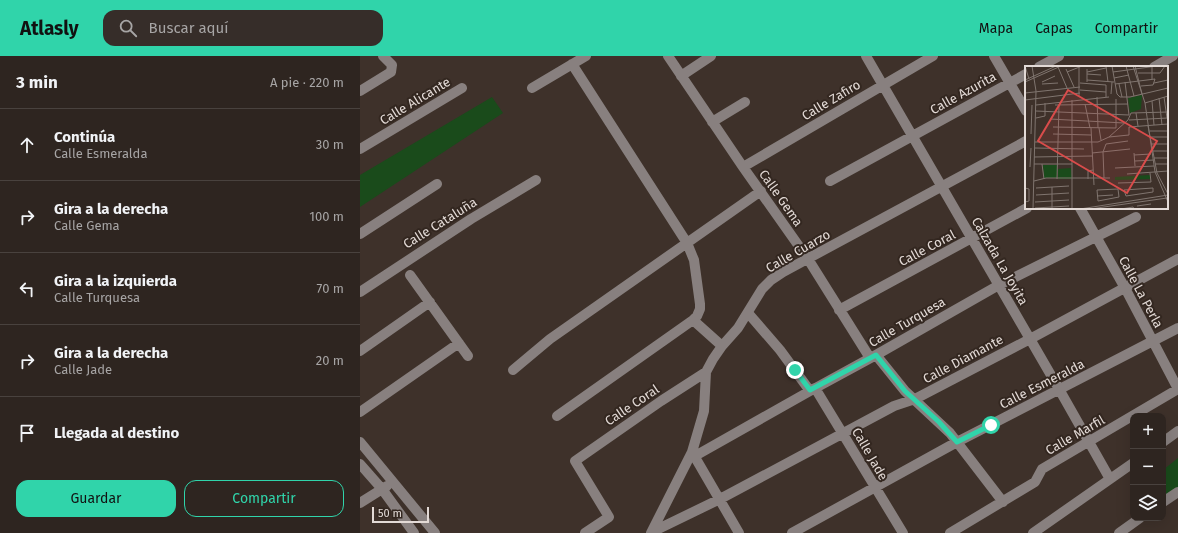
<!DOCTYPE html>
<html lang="es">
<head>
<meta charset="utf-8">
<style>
  :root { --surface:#2e2520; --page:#362d29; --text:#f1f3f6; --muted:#a7a5a5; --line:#49423e; --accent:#30d4aa }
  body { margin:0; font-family:"Fira Sans",sans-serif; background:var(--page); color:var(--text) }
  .controls { position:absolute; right:12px; bottom:12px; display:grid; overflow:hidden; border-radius:8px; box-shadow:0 4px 16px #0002 }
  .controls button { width:36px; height:36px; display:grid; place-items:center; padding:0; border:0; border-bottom:1px solid var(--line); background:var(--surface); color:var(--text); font:20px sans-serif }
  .scale { position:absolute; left:12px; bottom:10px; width:57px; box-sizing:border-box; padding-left:4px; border:2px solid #e3dad6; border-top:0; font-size:11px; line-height:14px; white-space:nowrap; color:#e3dad6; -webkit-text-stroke:3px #332720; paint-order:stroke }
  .stop { position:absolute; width:12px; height:12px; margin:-9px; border:3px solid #30d4aa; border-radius:50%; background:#fff }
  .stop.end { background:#30d4aa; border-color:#fff; box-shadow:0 1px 4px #0008 }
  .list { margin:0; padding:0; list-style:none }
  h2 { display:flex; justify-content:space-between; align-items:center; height:52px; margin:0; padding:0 16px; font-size:17px }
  h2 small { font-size:13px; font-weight:400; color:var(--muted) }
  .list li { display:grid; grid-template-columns:26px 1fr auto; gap:12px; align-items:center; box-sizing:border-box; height:72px; padding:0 16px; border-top:1px solid var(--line) }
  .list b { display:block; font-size:15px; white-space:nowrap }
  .list p { margin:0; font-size:13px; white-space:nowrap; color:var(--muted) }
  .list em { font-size:13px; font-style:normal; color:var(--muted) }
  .actions { display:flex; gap:8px; padding:12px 16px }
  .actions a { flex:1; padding:9px 0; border:1px solid var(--accent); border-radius:12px; text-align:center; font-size:14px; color:var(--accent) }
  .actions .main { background:var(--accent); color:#111 }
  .icon { flex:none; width:22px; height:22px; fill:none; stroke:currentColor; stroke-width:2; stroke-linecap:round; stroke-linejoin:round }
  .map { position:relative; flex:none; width:818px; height:477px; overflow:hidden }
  header { display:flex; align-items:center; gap:24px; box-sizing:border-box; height:56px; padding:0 20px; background:var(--accent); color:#111 }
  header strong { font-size:19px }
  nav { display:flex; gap:22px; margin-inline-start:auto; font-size:14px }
  .search { width:280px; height:36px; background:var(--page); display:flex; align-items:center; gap:10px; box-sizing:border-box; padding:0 14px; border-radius:12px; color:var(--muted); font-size:15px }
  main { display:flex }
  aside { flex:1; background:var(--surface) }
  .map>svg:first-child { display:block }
</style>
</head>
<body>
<header>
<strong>Atlasly</strong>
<div class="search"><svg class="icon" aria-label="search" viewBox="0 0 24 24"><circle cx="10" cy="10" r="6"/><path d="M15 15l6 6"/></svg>Buscar aquí</div>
<nav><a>Mapa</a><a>Capas</a><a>Compartir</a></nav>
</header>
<main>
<aside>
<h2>3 min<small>A pie · 220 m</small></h2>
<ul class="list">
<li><svg class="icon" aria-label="ahead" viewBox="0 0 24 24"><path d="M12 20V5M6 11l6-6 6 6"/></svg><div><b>Continúa</b><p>Calle Esmeralda</p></div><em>30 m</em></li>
<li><svg class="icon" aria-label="right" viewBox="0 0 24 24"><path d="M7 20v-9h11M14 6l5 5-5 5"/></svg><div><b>Gira a la derecha</b><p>Calle Gema</p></div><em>100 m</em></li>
<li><svg class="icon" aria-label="left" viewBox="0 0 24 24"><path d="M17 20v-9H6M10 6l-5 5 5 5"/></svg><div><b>Gira a la izquierda</b><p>Calle Turquesa</p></div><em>70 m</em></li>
<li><svg class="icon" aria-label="right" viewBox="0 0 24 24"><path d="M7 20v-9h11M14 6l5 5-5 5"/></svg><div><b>Gira a la derecha</b><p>Calle Jade</p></div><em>20 m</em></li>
<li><svg class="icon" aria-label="arrive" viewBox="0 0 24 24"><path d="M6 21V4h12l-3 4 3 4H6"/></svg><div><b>Llegada al destino</b></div></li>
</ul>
<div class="actions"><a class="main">Guardar</a><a>Compartir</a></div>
</aside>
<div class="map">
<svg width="818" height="477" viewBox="0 0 818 477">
  <rect width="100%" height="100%" fill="#3e312a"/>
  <path fill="#1a4b1b" d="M132,41L143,57L0,151V119Z
    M818,402V432L803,442V414Z"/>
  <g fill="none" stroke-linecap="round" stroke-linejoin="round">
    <path stroke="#88807f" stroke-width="10" d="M308,0L383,111L448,203L510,302
      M506,0L699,333L750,423
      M634,0L666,55
      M679,11L699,0
      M794,11L813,0
      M321,20L351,0
      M172,32L226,0
      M0,35L31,16L32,9L23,0
      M352,66L385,46
      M0,93L102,32
      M383,111L573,0
      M470,125L666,18
      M720,152L765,232L818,333
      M0,178L77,128
      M50,219L108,300
      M0,236L111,163L176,124
      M479,254L667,152
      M388,257L420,294L450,335
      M333,264L362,290
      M0,295L70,246
      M516,299L545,335L590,377L643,446
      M153,314L190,283L401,135
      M455,332L543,477
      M0,356L99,287
      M197,360L333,264L337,260L340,253V248L334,204L327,187L212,8
      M0,386L75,477
      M803,386L818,375
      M332,396L379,477
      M335,400L450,335L516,299L639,229L776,161
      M0,408L22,433L54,477
      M803,446L818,436
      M0,447L27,430
      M292,476L360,443L534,350L555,343L670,283L818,203
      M225,477L249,461L215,405L301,345L346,316
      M291,477L332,396L344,355L346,316L353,303L362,290L378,272L402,233L411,224L423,216L666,85
      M432,477L597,386L818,272
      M590,477L675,426L682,413L818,333
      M673,477L773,407
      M759,477L780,462"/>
  </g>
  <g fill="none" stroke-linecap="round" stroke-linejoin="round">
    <path stroke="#30d4aa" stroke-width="5" d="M435,314L450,334L516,299L545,335L579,366L597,386L631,369"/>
  </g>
  <g text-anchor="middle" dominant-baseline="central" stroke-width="4" stroke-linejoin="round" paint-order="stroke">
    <g font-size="13" fill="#e3dad6" stroke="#332720">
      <text transform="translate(603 37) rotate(-29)">Calle Azurita</text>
      <text transform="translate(471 44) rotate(-31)">Calle Zafiro</text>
      <text transform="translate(55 45) rotate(-31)">Calle Alicante</text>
      <text transform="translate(421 142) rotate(55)">Calle Gema</text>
      <text transform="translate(80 167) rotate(-32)">Calle Cataluña</text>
      <text transform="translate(567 192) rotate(-28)">Calle Coral</text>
      <text transform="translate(438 195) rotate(-30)">Calle Cuarzo</text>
      <text transform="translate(640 205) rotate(60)">Calzada La Joyita</text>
      <text transform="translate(781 236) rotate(62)">Calle La Perla</text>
      <text transform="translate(547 266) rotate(-30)">Calle Turquesa</text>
      <text transform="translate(603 303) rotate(-28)">Calle Diamante</text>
      <text transform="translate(682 328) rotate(-27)">Calle Esmeralda</text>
      <text transform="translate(272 349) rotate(-34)">Calle Coral</text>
      <text transform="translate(715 379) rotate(-30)">Calle Marfil</text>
      <text transform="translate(510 398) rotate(60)">Calle Jade</text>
    </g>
  </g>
  <g transform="translate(665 10)">
    <rect width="143" height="143" fill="#3e312a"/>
    <path d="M117,29L116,43L105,47L103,32ZM18,99H32V112H19ZM46,102L47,113H33V103ZM125,109L126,113L90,114V111Z" fill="#1a4b1b"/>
    <path fill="none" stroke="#80756f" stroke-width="1" d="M0,0L4,13M7,0L11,25L8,143M54,0V30M81,0L83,16M87,0L92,28L95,31H105L143,22M101,0L109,30M108,0L120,37L130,106L143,136M110,0L117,28M127,0V13M33,1L42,22M41,3L49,21M62,3V16M42,6L57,0M62,6L81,2M88,6L132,0M113,7H135L140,0M62,8L76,9M89,12L104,9M0,14L31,0M62,14L89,16M0,16L36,0M17,16L30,10M55,17L81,19V31M129,17L143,14M17,18L33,17M90,18L130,13L128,19L116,20M94,18L97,31M55,24L81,26M0,27L55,21M86,28L87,16M72,31L73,62M139,31L142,52M134,32L137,59M0,34L55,27M47,34V143M127,35L129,59M120,37L143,30M60,38L65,62M11,39L84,31M30,39L103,38M11,45L104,49L100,16M106,47L143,46M111,47L113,60M11,52L20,50V37M25,53L99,57M104,54L143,52M123,60L132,107L143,128M28,61L91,62M66,62L69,119M74,62L76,74M91,62V33M125,65H143M6,68L7,39M28,68L66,69M84,71L104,69V61L143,58M126,71H143M10,76H73L84,71L103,54L106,47M126,78H143M10,82L59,83M128,85H143M67,87L105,83M109,87L110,100M109,89L126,88M9,91L67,90M129,92H143M110,95L129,94M9,98H47M17,98L19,113M130,98H143M5,101L6,82M90,102L129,100M102,108L143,105M79,112L78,86L81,78L103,75M32,113L34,39M63,113V105L68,104M9,115L21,112H85M93,117L126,116L125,107M27,121V143M0,122L4,123V135L0,136M11,122L44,120M128,122V126L101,130L99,124ZM93,123L94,131L73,135L72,124ZM11,129L44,127M72,130L88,129M10,136L44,134M112,140L126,138M10,142L44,140M55,143L143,129M65,143L142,132M96,143L108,141L109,143"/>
    <path fill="#d94c4b" fill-opacity="0.15" stroke="#d94c4b" stroke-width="2" d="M43,24L132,75L102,127L13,75Z"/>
    <rect width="143" height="143" fill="none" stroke="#e3dad6" stroke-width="2"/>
  </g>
</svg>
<div class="controls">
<button>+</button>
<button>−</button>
<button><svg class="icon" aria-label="layers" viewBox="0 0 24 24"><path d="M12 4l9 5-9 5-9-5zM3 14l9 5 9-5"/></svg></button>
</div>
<div class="scale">50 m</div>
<div class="stop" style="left:631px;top:369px"></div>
<div class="stop end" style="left:435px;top:314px"></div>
</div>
</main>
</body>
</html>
